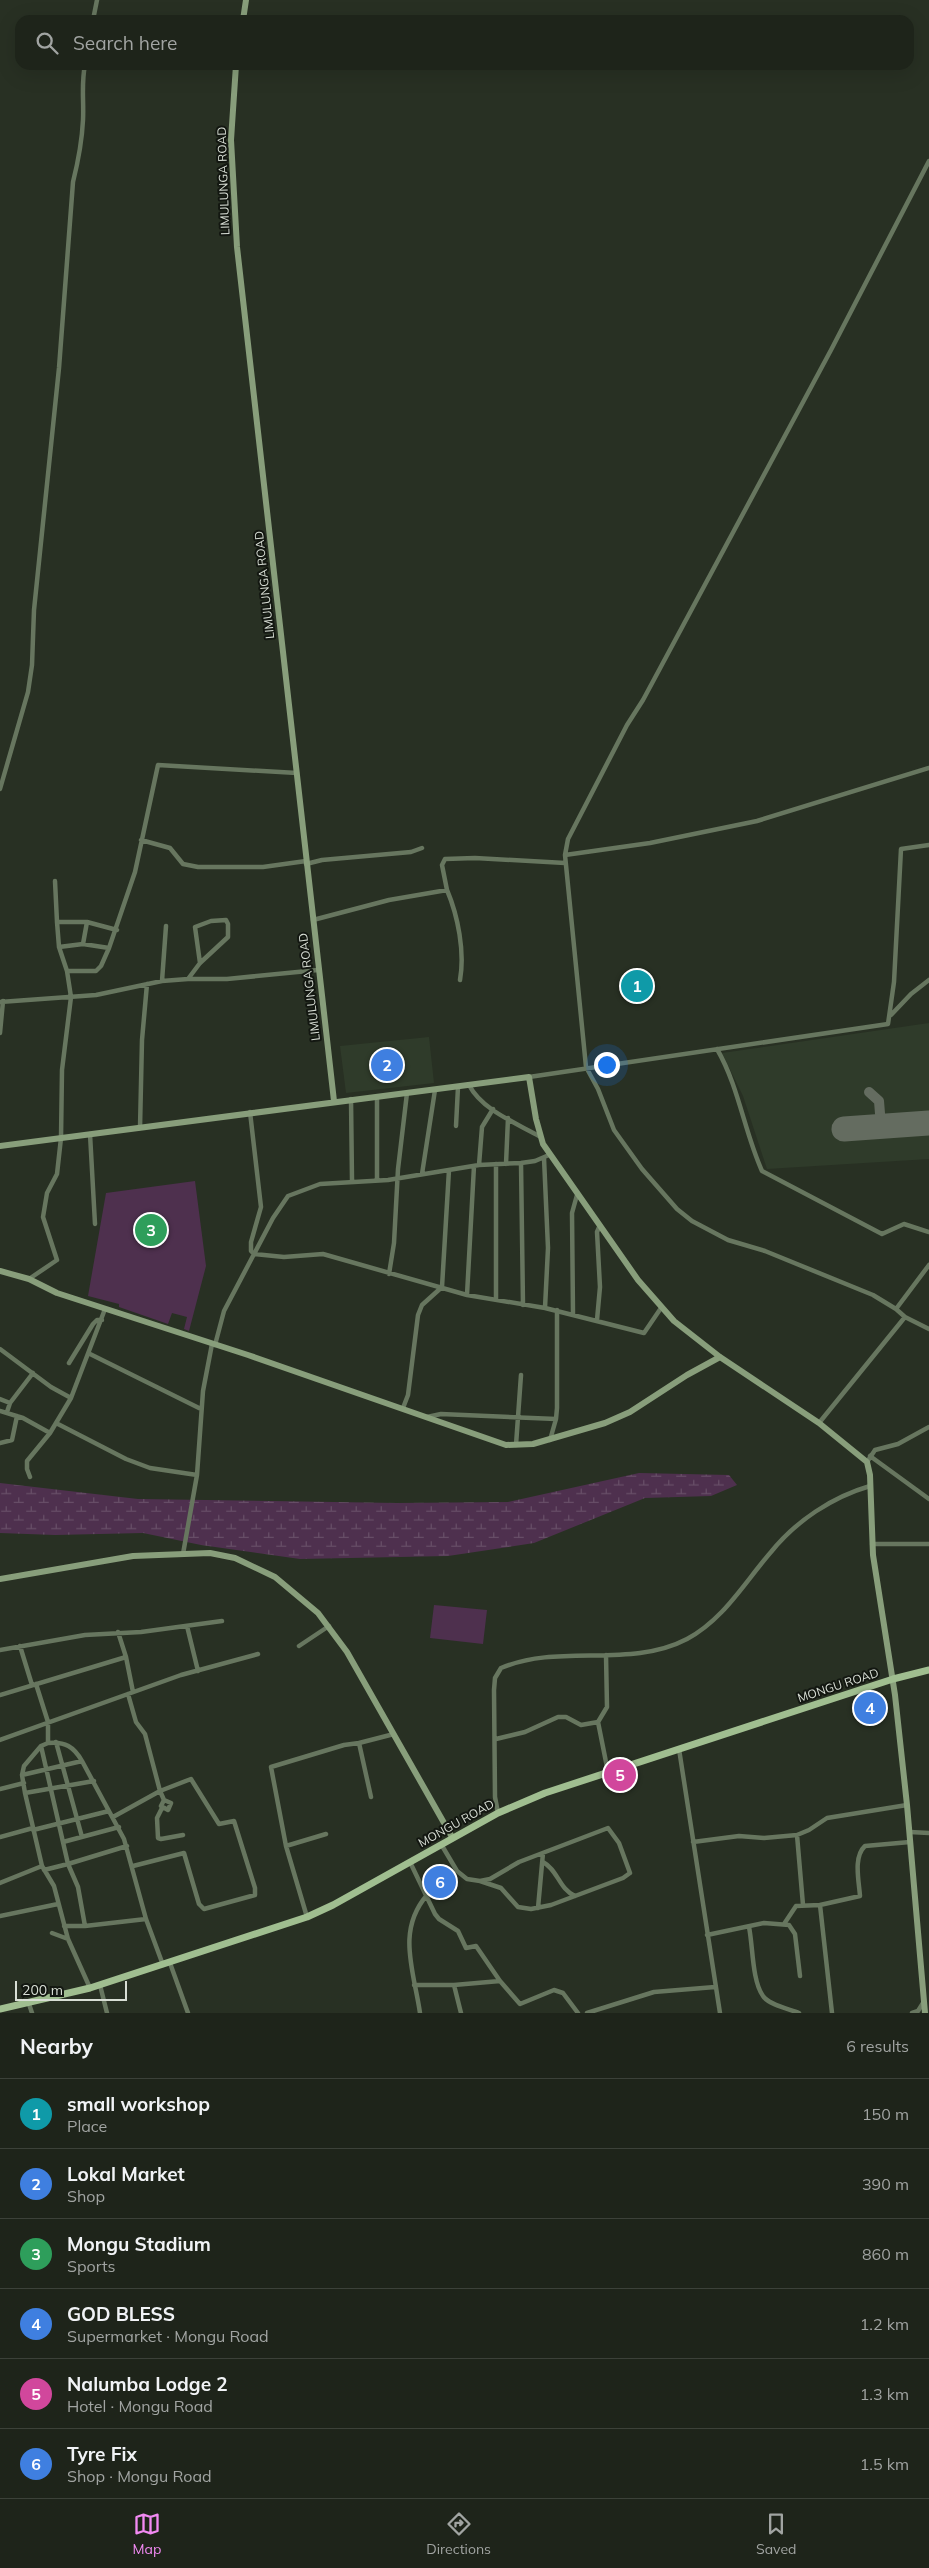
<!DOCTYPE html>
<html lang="en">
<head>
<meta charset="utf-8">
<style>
  :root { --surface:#1e241a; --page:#2b3027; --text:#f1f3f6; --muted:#a1a4a2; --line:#3c4139; --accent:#f28af3 }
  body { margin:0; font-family:Mulish,sans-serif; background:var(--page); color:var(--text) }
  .scale { position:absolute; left:15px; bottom:12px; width:112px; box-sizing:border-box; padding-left:5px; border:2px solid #d8ded5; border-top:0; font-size:14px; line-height:18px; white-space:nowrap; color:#d8ded5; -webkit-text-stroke:4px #131711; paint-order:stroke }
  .you { position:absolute; left:606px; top:1064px; width:18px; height:18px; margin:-12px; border:4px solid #fff; border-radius:50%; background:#1a73e8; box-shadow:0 0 0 8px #1a73e833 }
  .badge { display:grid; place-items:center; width:32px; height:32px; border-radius:50%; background:var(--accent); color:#fff; font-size:16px; font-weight:700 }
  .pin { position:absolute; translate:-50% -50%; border:2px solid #fff; box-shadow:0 1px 5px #0006 }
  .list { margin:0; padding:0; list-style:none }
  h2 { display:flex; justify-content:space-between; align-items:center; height:65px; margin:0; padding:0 20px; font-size:21px }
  h2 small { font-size:16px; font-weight:400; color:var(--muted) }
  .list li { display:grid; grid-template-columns:32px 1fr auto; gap:15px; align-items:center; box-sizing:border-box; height:70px; padding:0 20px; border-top:1px solid var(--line) }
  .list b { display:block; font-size:19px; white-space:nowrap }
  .list p { margin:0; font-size:16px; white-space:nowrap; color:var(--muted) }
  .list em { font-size:16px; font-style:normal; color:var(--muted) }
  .icon { flex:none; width:28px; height:28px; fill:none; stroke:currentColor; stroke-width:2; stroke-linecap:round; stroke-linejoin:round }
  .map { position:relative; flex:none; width:929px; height:2013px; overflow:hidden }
  .search { position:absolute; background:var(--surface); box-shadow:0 5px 20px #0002; left:15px; right:15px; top:15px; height:55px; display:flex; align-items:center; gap:12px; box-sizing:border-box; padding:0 18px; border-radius:15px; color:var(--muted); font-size:19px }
  .sheet { height:485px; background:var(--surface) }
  nav { display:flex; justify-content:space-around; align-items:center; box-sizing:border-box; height:70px; border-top:1px solid var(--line); background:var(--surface); font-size:14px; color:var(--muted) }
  nav a { display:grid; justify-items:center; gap:2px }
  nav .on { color:var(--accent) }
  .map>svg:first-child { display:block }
</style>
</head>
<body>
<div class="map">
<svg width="929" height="2013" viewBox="0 0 929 2013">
  <defs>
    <pattern id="wetland-marsh" width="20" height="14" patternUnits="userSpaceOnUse" patternTransform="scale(1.25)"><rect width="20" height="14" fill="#4e304e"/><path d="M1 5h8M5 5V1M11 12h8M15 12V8" fill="none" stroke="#674e67"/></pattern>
  </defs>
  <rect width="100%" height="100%" fill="#283023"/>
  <path fill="#2f3b2a" d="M929,1023V1159L767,1169L743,1096L722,1053Z
    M429,1037L434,1083L346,1093L340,1046Z"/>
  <path fill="url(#wetland-marsh)" d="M639,1473L729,1475L737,1485L711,1496L645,1498L534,1543L448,1556L300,1559L201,1545L143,1533L55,1535L0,1533V1483L138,1499L397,1503L508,1502Z"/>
  <path fill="#4e304e" d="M195,1181L206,1266L189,1331L184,1329L187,1317L172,1313L168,1324L119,1307V1304L88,1296L106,1193Z
    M434,1605L487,1610L483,1644L430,1638Z"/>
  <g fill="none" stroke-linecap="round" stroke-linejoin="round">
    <path stroke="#646c60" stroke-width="10" d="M869,1092L879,1101L881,1126"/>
    <path stroke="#646c60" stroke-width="25" d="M844,1129L929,1123"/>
    <path stroke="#67765f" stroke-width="4.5" d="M93,20L97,0
      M0,789L28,692L32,665L34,610L59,368L73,182C78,162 82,141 83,120C84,101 81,84 85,65
      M141,840L170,848L183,864L198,867H263L306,861
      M565,855L650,843L757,821L929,768
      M306,864L322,860L411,852L422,848
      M55,881L57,922H87L117,930
      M447,890L442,865L445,859L475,858L565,863
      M313,920L389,900L447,890C458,916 465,952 460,980
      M57,922L59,947
      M83,944L87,922
      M109,948L135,872L158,765L297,773
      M188,979H227L318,970
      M162,981L166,926
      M0,1002L96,995L162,981L188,979L200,963L228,937V924L226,920L211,921L195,927L200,963
      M891,1015L911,994L929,980
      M0,1033L3,1001
      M717,1049C739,1087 744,1131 762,1171L882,1234L904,1224L929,1232
      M529,1077L888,1024L894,982L901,849L929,845
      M469,1085C482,1110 516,1123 539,1136
      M351,1099L352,1180
      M250,1112L261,1207L251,1242V1251L254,1254L284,1257L323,1254L467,1295L545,1308L644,1333L661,1308
      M456,1126L458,1087
      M140,1128L142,1040L147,984
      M90,1134L95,1224
      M544,1158L548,1248L545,1308
      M521,1163L523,1305
      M506,1164L508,1118
      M479,1165L482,1127L493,1109
      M422,1174L435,1090
      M377,1179V1097
      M389,1274L394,1243L398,1169L407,1093
      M29,1279L57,1260L43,1217L47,1193L57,1174L61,1138L62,1070L71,997L67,971L59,947L83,944L109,948L101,966L96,971H67
      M467,1295L474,1166
      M496,1300V1164
      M896,1309L873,1295L765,1251L728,1240L692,1221L677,1209L642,1169L614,1130L598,1089L586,1067L565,855L568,839L627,725L643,700L831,350L929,161
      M573,1314L572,1213L577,1195
      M905,1317L896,1309L929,1265
      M597,1320L600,1287L597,1232L600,1225
      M215,1345L224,1311L273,1218L288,1196L320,1184L388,1180L479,1165L521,1163L535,1161L549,1155
      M0,1349L51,1387L71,1398
      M90,1354L201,1409
      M69,1363L93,1324L97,1320H102
      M0,1399L10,1403
      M403,1408L408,1395L418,1315L422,1305L442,1287L449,1170
      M0,1411L23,1418L50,1433
      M7,1412L10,1403L33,1373
      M427,1417L441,1414L556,1419
      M56,1423L126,1459L150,1468L197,1475
      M819,1423L905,1317L929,1329
      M550,1440L556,1419L557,1408V1310
      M0,1443L12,1440L17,1416
      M516,1445L521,1375
      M870,1456L929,1499
      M867,1462L875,1450L898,1444L929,1427
      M30,1477L27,1469V1461L50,1433L71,1398L105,1309
      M872,1544H929
      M183,1554L197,1475L203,1391L212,1344
      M187,1626L198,1671
      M118,1632L126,1657L133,1692
      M20,1646L32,1685
      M299,1646L329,1626
      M0,1650L85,1635L141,1632L222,1621
      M606,1655L607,1707L598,1722L608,1772
      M36,1684L48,1722V1743L41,1746L24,1766L22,1775L25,1793L42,1866L54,1886L68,1939L90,1988
      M0,1695L126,1657
      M496,1739L525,1732L558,1717H566L581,1725L598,1722
      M0,1740L181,1675L258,1654
      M56,1742L82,1837
      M48,1743C65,1741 74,1747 82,1761
      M41,1746L68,1864L44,1870
      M679,1749L720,2013
      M22,1775L82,1761L124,1839L146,1919L163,1965
      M0,1789L24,1783
      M25,1793L94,1781
      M371,1797L359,1743L394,1734
      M162,1808L157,1818L158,1838L161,1839L183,1835
      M498,1813L495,1797L494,1690L495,1678L501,1668C560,1643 630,1669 687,1639C724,1619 744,1583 771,1552C796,1521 832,1497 870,1486
      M113,1817L160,1791L145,1734L136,1722L128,1694
      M33,1830L109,1811
      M910,1832L929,1833
      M797,1835L803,1905
      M0,1837L33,1828
      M63,1842L119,1827
      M693,1842L739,1836L764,1838L797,1835L809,1830L827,1818L907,1805
      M441,1844L457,1871L467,1879L480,1881L490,1879L519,1862L608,1828L619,1843L630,1873L623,1878L551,1905L531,1909L518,1907L501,1888L480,1881
      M286,1846L326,1834
      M410,1862L435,1914L439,1919L458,1931L466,1948L476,1946L500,1981L520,2004L554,1990L563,1993L578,2013
      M543,1862C558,1870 559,1889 575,1896
      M133,1866L184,1853L199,1904L204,1909L255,1895V1888L234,1821L219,1824L191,1779L160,1791L164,1800L161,1806L168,1810L171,1803L164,1800
      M0,1883L42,1866
      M820,1905L860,1896C859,1881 853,1857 865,1846L910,1842
      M538,1908L543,1853
      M0,1916L58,1904
      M307,1917L286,1846L271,1767L344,1745L359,1743
      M784,1924L796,1906L820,1905L832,2013
      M64,1926H85L78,1887L68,1864L127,1846
      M85,1926L146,1919
      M749,1927C753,1946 752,1981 763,1996C769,2005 789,2009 799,2013
      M52,1933L68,1939
      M707,1935L764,1923L789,1925L795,1934L800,1976
      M170,1963L188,2013
      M100,1985L107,2013
      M414,1985H454L500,1981
      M454,1985L461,2013
      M29,2004L32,2013
      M420,2013C414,1971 396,1931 427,1895
      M587,2013L654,1992L715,1987
      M912,2013L918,2011L923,2003"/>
    <path stroke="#889e7b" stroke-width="6" d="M243,20L246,0
      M236,65L231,140L237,247L334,1101
      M0,1146L529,1077L536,1119L543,1144L638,1280L674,1321L720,1357L819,1423L867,1462L870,1475L873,1555L895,1695L907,1805L925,2013
      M0,1271L29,1279L57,1293L248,1355L506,1445L533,1444L605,1423L630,1412L687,1375L720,1357
      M0,1579L133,1556L210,1553L235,1558L275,1577L318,1613L347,1652L452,1837"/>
    <path stroke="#a0be90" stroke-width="7" d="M0,2009L90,1988L307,1917L333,1905L498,1813L545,1793L893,1679L929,1670"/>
  </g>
  <g text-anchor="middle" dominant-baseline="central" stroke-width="4" stroke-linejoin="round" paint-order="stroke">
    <g font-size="12" fill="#d8ded5" stroke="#131711">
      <text transform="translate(223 181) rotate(-92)">LIMULUNGA ROAD</text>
      <text transform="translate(264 585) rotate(-96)">LIMULUNGA ROAD</text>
      <text transform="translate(309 987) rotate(-97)">LIMULUNGA ROAD</text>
      <text transform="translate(838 1685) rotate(-18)">MONGU ROAD</text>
      <text transform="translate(456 1823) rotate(-29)">MONGU ROAD</text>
    </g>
  </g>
</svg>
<div class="scale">200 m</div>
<div class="you"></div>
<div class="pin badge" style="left:637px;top:986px;background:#0f9aa8">1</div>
<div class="pin badge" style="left:387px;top:1065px;background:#3f7fe0">2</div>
<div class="pin badge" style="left:151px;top:1230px;background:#2e9e5b">3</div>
<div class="pin badge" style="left:870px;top:1708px;background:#3f7fe0">4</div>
<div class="pin badge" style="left:620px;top:1775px;background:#d1479c">5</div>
<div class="pin badge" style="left:440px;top:1882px;background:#3f7fe0">6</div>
<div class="search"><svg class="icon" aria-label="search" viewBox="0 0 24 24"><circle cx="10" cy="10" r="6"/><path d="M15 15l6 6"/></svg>Search here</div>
</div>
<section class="sheet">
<h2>Nearby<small>6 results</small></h2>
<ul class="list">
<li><span class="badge" style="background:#0f9aa8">1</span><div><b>small workshop</b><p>Place</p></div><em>150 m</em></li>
<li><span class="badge" style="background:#3f7fe0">2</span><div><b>Lokal Market</b><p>Shop</p></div><em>390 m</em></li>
<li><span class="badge" style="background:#2e9e5b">3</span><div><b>Mongu Stadium</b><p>Sports</p></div><em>860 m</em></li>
<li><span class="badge" style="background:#3f7fe0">4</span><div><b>GOD BLESS</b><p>Supermarket · Mongu Road</p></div><em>1.2 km</em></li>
<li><span class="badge" style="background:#d1479c">5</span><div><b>Nalumba Lodge 2</b><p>Hotel · Mongu Road</p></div><em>1.3 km</em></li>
<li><span class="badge" style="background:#3f7fe0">6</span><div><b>Tyre Fix</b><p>Shop · Mongu Road</p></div><em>1.5 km</em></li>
</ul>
</section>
<nav>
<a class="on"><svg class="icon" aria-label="map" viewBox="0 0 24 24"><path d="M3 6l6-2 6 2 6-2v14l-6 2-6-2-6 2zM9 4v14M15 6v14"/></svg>Map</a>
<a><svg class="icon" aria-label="directions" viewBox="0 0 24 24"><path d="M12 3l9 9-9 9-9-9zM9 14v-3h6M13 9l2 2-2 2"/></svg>Directions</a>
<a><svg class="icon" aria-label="saved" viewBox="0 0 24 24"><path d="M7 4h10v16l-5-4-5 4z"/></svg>Saved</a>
</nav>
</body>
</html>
